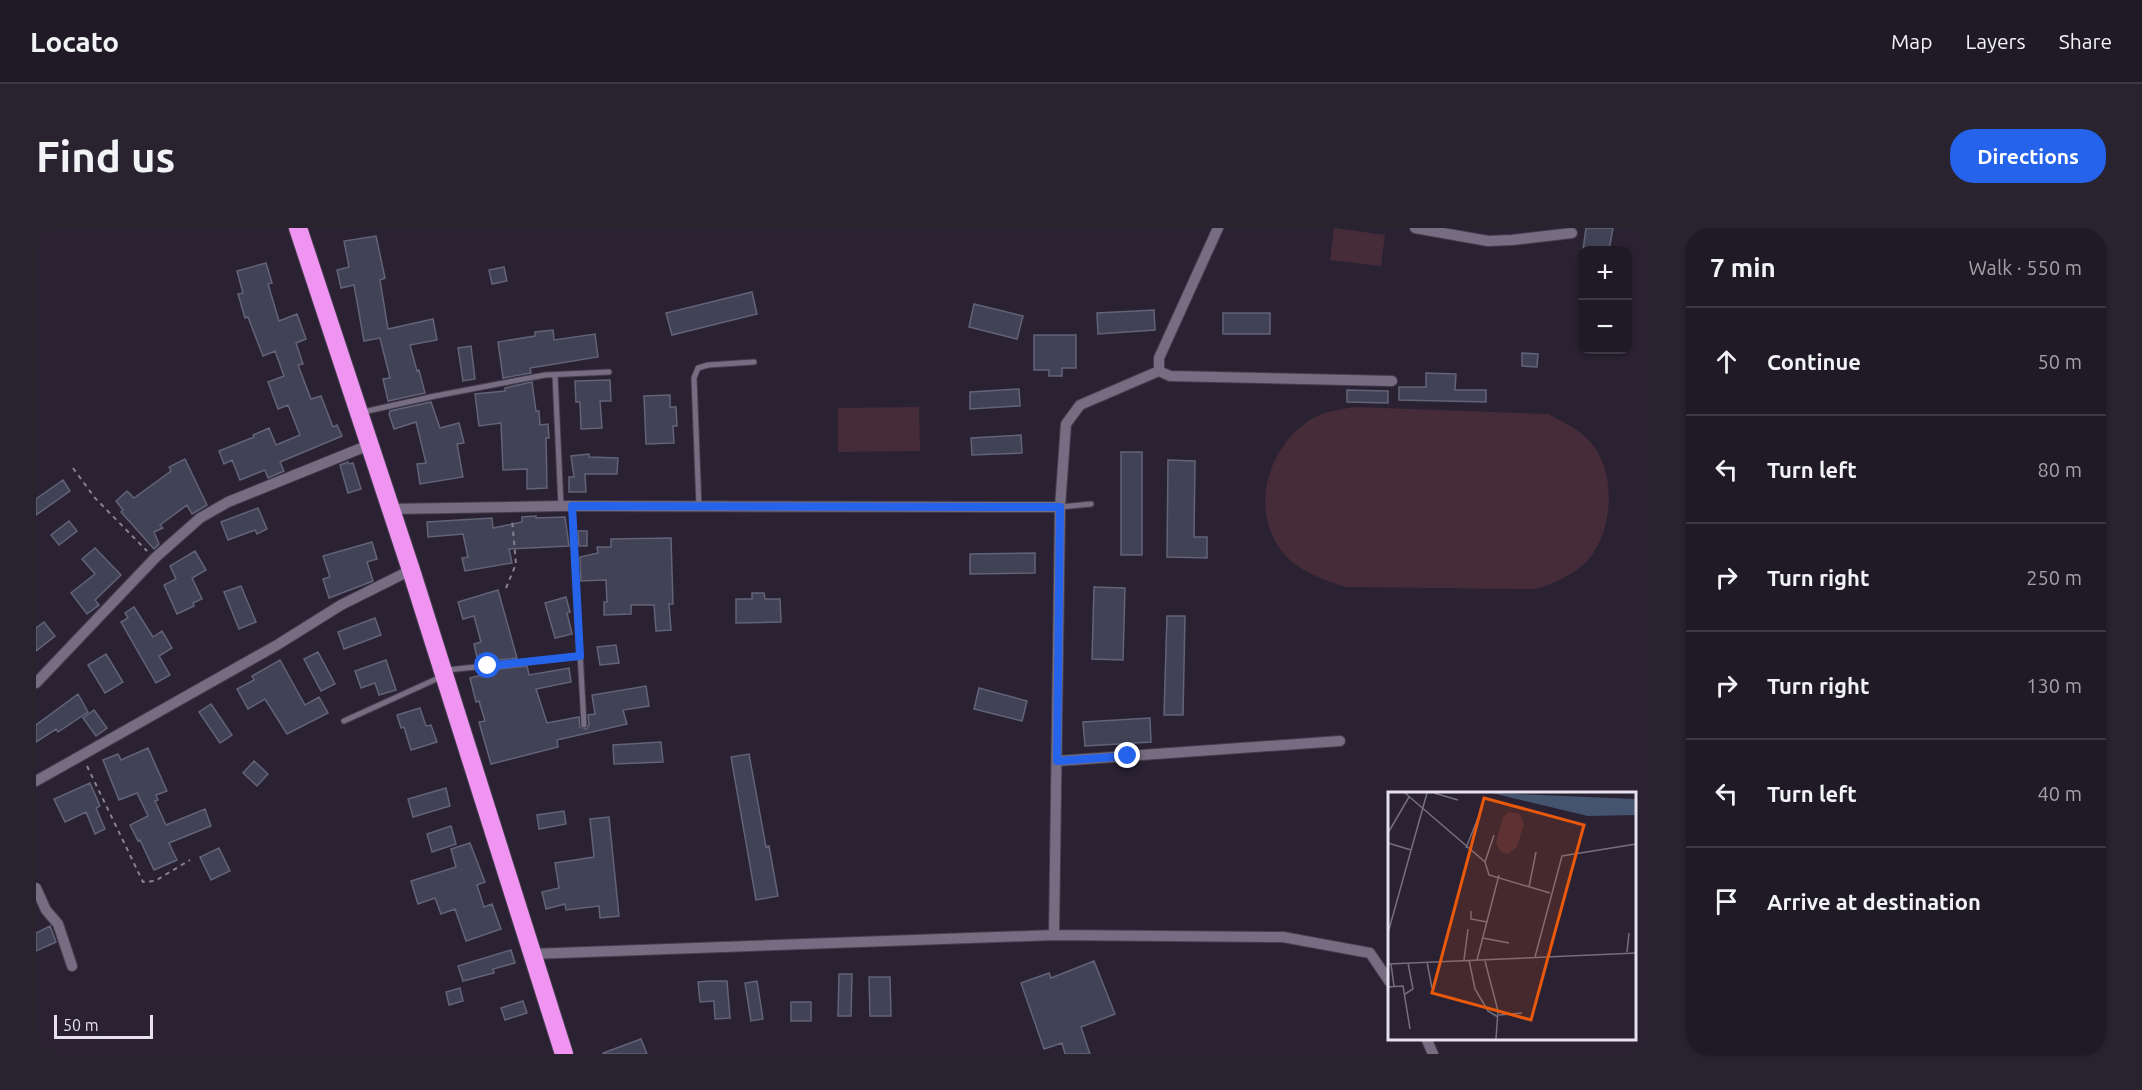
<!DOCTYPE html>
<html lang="en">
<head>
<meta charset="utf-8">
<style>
  :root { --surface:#201a26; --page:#28232e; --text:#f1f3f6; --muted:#a2a1a7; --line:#3d3843; --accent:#2563eb }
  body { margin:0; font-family:Ubuntu,sans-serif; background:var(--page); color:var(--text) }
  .controls { position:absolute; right:18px; top:18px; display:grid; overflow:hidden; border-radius:12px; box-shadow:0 2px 4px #0004 }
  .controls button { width:54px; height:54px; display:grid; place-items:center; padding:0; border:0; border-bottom:2px solid var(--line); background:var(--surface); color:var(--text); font:30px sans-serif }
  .scale { position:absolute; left:18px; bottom:15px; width:99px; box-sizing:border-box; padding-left:6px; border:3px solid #e6e1ed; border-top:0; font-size:16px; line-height:21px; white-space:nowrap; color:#e6e1ed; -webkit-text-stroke:4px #2a2233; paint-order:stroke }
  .stop { position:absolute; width:18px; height:18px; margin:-14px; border:4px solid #2563eb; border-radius:50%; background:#fff }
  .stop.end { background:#2563eb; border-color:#fff; box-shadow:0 2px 6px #0008 }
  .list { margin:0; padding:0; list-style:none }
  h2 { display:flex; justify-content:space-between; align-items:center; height:78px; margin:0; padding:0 24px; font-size:26px }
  h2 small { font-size:20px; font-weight:400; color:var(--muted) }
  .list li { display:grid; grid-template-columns:39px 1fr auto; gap:18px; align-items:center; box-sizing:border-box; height:108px; padding:0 24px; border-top:2px solid var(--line) }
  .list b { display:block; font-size:22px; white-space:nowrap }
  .list em { font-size:20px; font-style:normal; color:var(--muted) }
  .icon { flex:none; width:33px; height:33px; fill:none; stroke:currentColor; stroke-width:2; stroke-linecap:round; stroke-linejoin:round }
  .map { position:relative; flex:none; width:1614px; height:826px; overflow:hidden; border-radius:24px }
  header { display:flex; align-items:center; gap:36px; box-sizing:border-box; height:84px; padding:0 30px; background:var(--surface); border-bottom:2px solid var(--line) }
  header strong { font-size:28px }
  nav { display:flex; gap:33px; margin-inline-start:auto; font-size:21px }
  .intro { display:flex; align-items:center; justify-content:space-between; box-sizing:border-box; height:144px; padding:0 36px }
  h1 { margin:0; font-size:42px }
  .button { padding:15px 27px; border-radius:24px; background:var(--accent); color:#fff; font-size:21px; font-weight:700 }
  main { display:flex; gap:36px; padding:0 36px }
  aside { flex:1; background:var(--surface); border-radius:24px; box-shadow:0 2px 4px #0004 }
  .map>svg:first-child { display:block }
</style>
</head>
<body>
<header>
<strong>Locato</strong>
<nav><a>Map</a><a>Layers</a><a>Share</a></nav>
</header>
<div class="intro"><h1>Find us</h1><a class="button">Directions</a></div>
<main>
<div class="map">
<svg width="1614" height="826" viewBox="0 0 1614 826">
  <rect width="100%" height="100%" fill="#2a2233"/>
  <path fill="#462c39" d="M1298,0L1349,7L1345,38L1294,32Z
    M883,179L884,223L802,224V180Z
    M1319,179L1512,186C1529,195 1548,203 1559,220C1581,251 1576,309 1549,335C1535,348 1518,355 1500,361L1310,359C1285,351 1255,341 1241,316C1216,275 1233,221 1271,194C1286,183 1302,182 1319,179Z"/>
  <path fill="#424256" stroke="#626378" stroke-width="1.5" d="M1550,0H1577L1573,22H1547Z
    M340,8L349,50L344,52L352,101L397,91L401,112L374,117L381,143L383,142L389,165L352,173L347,151L354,150L344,110L328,113L318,57L305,60L301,42L313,39L308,13Z
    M230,35L236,55L232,56L243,93L261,86L270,111L260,115L267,136L262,137L275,171L285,168L297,199L301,197L306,208L244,234L248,243L232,250L229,242L204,252L196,232L188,236L183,223L218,209L217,207L233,200L240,217L264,207L252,177L242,181L232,154L248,148L239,123L227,128L212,89L209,90L202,66L207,65L201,43Z
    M468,39L471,53L456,56L453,42Z
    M716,64L721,86L636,107L630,85Z
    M938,76L987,88L981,111L933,99Z
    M1118,82L1119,102L1062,106L1061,85Z
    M1187,85H1234V106H1187Z
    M517,102L518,112L559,106L562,129L494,140L495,145L467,150L462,114L499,108V104Z
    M998,107H1040V140H1026V148H1013V142H998Z
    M435,118L439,151L427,153L422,120Z
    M1486,125L1502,126L1501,139L1486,138Z
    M1390,145L1420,146L1419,162H1450V174L1363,172V159H1390Z
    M574,152L575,173H564L566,200L545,201L544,174H540L539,153Z
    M496,154L500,183H503L504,197L512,196L513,210H510L511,260L491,261V241L467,242L465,195L443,198L439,166L469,163V160Z
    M983,161L984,178L934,181V164Z
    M1311,162L1352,163V175L1311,174Z
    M634,167V179H640L641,198H637L638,215L610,216L608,168Z
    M395,174L404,200L423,195L428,215L421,216L427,249L384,256L381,236L390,235L380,194L358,201L353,186L354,183Z
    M985,207L986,225L936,227L935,210Z
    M1085,224H1106V327H1085Z
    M553,226V229L582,230L581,246H549L550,264H533V249H538L535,228Z
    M149,231L171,277L156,286L151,277L124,297L127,300L118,304L123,316L118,321L85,284L87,282L80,273L91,263L98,270L135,243L133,239Z
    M1132,232L1159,233L1158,309H1171V330L1131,329Z
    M312,234L313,236L317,235L325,261L312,265L304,237Z
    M27,252L34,263L0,287V271Z
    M222,280L231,301L221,306L219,302L192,312L185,294Z
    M500,288V290L529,289L533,318L473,321L476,335L429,343L426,330L432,329L427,306L392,309L391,294L456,290L457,300L486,294V289Z
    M33,293L41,303L23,317L15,307Z
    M542,303H551V318H543Z
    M635,310L637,376H633L635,402L620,403L618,377H595V386L568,387V374H571L570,352L545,353L544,329L562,325L561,319H575V311Z
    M336,314L341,331L331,334L337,353L293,370L287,351L294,349L287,328Z
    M59,320L85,347L59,372L63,377L51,386L35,365L59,346L46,331Z
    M159,323L170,342L156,350L166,371L157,375L158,378L141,386L128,357L140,351L134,338Z
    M999,325V345L934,346V326Z
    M205,358L220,394L203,401L188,364Z
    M1058,359L1089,360L1087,432L1056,431Z
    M462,362L481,430L442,434L438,416L445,414L438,388L427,391L422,374Z
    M716,365H728L729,371H744L745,394L700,395V371H716Z
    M530,369L534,384L531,385L536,406L519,410L509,375Z
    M98,379L117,409L126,403L136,420L123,428L134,447L120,455L85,394L92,390L89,385Z
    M1131,388H1149L1147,487H1128Z
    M339,390L345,407L308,421L302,404Z
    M8,394L19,408L0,423V400Z
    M580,417L583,435L564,437L561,419Z
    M282,424L299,456L285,463L268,431Z
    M70,426L87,454L69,465L52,437Z
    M244,432L269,477L283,469L292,485L251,506L229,471L212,481L201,461L218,452L216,448Z
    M350,432L360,462L343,467L339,455L325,460L319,443Z
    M491,438L493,447L533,440L535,454L500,461L511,495L543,489L544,499L550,501L553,497L552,487L559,486L556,467L610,458L613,478L587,482L591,496L521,512L522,519L455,536L443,494L449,493L443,473L440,474L434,450L446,447L445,443Z
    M943,460L991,473L986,493L938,481Z
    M42,466L52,484L22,504L20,501L0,514V497Z
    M175,476L196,507L184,515L163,484Z
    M384,480L390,498L395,497L401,514L375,522L368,499L365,500L361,487Z
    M58,482L71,500L60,508L47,490Z
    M1114,490L1115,514L1049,518L1047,494Z
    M625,514L627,534L578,536L577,517Z
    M112,520L131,563L120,567L122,572L119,573L130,597L169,581L175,598L133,615L141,632L118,642L104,612L102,613L94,597L112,588L101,565L83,572L67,532L82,526L85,532Z
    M713,526L730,619L733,618L742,668L720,672L695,529Z
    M218,533L232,546L221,558L207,545Z
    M54,555L64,578L60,580L69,601L59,606L50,584L29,594L18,571Z
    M410,560L414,578L377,589L372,571Z
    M528,583L530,596L503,601L501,587Z
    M573,589L583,688L564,690L563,678L530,682L529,676L510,681L506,664L523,660L519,635L558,629L554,591Z
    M415,598L420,616L396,624L391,606Z
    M434,615L449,654L441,657L448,679L456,676L465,701L430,713L419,681L405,686L399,670L382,676L375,653L420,639L415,621Z
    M183,620L194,643L175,652L164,629Z
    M14,698L20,714L0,723V705Z
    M475,722L479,735L457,741L458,745L427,753L422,738Z
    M1058,733L1079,786L1045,799L1054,826H1029L1026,815L1008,821L985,755L1013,745L1015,750Z
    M803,746H816L815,788H802Z
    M833,749H854L855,788H834Z
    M674,753H691L694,790L679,791L678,773L664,774L662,754Z
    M721,753L727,791L715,793L709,755Z
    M424,760L427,773L413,777L410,764Z
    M487,773L491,785L469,792L465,780Z
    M755,774H775V793H755Z
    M605,811L611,826H567V825Z"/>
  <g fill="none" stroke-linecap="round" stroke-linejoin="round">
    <g stroke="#453e4d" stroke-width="7">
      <path id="lane" d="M519,147L525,278
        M327,184L399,168L509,147L573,144
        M536,278L548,497
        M663,279L658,150L662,140L672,137L718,134
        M1024,279L1055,276
        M411,442L544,428
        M308,493L407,448"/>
    </g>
    <g stroke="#453e4d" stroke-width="12">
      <path id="street" d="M1379,0L1452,13L1476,12L1536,5
        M1123,143L1134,148L1356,153
        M354,281L525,278L1024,279
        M0,455L120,329L164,290L192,274L333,217
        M1021,533L1304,513
        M0,553L241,417L305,377L375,342
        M0,660L10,682L22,696L36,738
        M1018,707L1024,279L1030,196L1044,177L1123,143V130L1182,0
        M495,726L1018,707L1247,709L1334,725L1353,753
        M1390,810L1397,826"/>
    </g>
    <g stroke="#453e4d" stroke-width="20">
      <path id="highway" d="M262,0L375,342L528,826"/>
    </g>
    <path stroke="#87818f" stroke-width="2" stroke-dasharray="4.5 4.5" stroke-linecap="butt" d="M37,240L59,270L111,323
      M470,360L480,336L476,291
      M51,538L107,654L119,653L154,632"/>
    <use href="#lane" stroke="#766d82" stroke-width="5"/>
    <use href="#street" stroke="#766d82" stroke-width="10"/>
    <use href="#highway" stroke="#f094f2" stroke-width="18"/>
  </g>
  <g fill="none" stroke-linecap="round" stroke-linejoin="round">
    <path stroke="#2563eb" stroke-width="8" d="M452,438L544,428L536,278L1024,279L1021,533L1092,528"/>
  </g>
  <g transform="translate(1352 564)">
    <rect width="248" height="248" fill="#2a2233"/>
    <path d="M121,20L132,22L136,32L129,55L119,62L113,60L108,51L115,25Z" fill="#462c39"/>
    <path d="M104,1L247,7V23L200,24Z" fill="#44546e"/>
    <path fill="none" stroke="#756e7d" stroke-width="1.5" d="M17,1L97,70L101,83L162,101M46,1L70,8M0,41L21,5M0,51L23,58M78,56L94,16M97,70L106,43M141,95L148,60M83,119V127L99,130M0,141L39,1M95,146L121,151M239,160L241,141M147,165L174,64L248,52M76,168L80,137M81,168L87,197L100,219L110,225M89,168L111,83M97,169L110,219L108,247M39,170L44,196M0,172L248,161M3,172L6,194M0,195L15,194L22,237M17,202L25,197L20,171M111,223L134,221"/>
    <path fill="#e8590c" fill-opacity="0.15" stroke="#e8590c" stroke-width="3" d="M96,6L196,33L143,228L44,201Z"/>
    <rect width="248" height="248" fill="none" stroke="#e6e1ed" stroke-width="3"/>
  </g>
</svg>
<div class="controls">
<button>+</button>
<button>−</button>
</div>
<div class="scale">50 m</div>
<div class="stop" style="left:452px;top:438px"></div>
<div class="stop end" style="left:1092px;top:528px"></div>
</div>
<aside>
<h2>7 min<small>Walk · 550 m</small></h2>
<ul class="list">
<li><svg class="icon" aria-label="ahead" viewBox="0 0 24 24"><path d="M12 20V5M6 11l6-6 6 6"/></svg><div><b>Continue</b></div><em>50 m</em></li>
<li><svg class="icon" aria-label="left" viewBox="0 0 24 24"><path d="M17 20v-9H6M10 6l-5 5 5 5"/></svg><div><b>Turn left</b></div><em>80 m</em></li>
<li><svg class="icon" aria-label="right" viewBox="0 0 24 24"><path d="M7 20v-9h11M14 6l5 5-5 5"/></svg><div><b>Turn right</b></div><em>250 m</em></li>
<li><svg class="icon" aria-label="right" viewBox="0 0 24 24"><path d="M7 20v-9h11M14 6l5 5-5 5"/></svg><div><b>Turn right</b></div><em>130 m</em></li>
<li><svg class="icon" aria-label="left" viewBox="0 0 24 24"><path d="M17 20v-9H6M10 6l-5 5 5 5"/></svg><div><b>Turn left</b></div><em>40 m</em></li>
<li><svg class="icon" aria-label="arrive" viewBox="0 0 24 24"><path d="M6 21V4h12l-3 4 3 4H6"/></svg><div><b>Arrive at destination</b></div></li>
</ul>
</aside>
</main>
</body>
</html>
